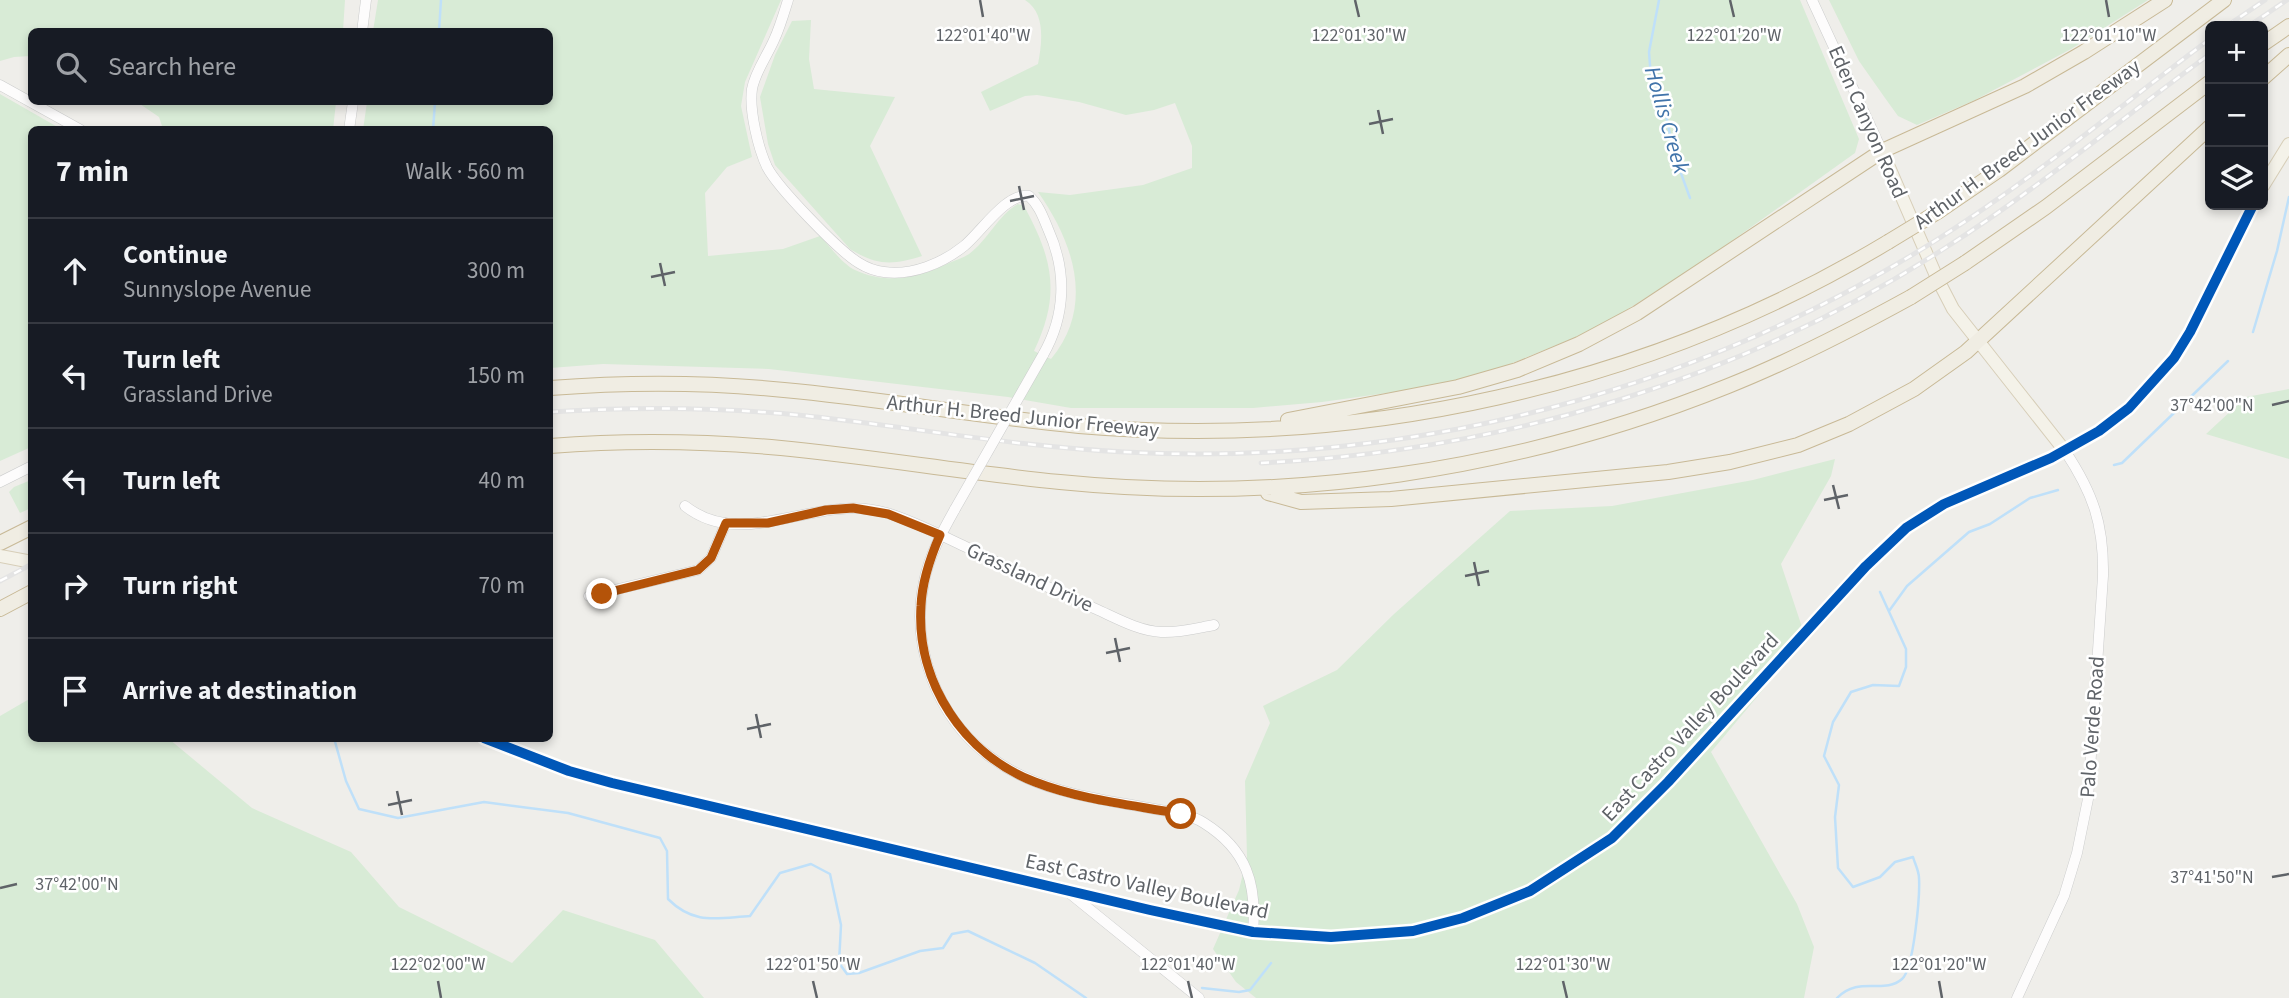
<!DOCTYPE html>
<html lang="en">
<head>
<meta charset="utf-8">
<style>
  :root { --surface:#171b24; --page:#242831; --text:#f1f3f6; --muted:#9ea1a6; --line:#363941 }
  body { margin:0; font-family:"Source Sans 3",sans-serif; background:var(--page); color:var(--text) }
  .controls { position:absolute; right:21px; top:21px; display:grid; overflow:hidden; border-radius:10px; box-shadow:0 4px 10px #0003 }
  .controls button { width:63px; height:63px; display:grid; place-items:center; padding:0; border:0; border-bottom:2px solid var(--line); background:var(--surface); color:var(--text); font:35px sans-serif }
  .stop { position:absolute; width:21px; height:21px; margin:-16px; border:5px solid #b45309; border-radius:50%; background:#fff }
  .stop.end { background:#b45309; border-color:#fff; box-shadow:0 2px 7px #0008 }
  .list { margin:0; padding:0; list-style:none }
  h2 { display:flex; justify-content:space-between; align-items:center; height:91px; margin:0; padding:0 28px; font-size:30px }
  h2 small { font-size:23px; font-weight:400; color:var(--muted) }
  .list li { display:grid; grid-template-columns:46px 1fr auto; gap:21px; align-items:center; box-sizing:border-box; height:105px; padding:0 28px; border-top:2px solid var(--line) }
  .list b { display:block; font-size:26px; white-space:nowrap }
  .list p { margin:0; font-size:23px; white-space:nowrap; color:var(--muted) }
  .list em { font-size:23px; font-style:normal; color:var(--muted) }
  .icon { flex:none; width:38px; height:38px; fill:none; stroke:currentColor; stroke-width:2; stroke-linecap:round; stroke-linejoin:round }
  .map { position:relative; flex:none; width:2289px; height:998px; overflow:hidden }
  .search { position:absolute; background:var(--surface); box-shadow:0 4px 10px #0003; left:28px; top:28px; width:525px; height:77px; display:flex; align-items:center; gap:18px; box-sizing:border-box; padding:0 24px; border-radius:10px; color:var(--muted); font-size:26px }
  .panel { position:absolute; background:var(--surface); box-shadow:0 4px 10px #0003; left:28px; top:126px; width:525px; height:616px; border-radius:10px }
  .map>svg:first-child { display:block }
</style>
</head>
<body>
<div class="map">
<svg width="2289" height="998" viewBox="0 0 2289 998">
  <rect width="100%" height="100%" fill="#efeeea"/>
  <path fill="#d8ebd6" d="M0,0H345L343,31L32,32L31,56L14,57L0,61Z
    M378,0H781L745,82L741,106L752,157L727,167L705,193L708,256L783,249L820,236C830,246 842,264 855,270C887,285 918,278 949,263C955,260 963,258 969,254C988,240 998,215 1018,204L1024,206C1053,259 1061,295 1034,351L1051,359C1095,306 1074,243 1038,192L1070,195L1143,185L1192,168V146L1175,103L1154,110L1126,115L1079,102L1037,95L1025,96L990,111L981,92L1038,64C1042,43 1046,13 1025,0H1800L1859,139L1855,153L1705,260L1598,328L1483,375L1423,388L1322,402L1253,408H1071L1008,397L769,369L603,364L550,368V130H363L367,102H550V32L373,31Z
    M1829,0H2148L2071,49L1975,100L1917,125L1898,116L1885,98L1859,61Z
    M811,20L809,59L814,89L895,97L870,146L922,256C893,265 877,266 850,249L775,165L768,144L760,97L775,55L792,21Z
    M0,94L61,129L32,130L31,447L0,461Z
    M137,102H336L333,130L163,129L159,117Z
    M2289,389V459L2206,434L2246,397Z
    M1835,459L1831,476L1781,564L1805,636L1788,660L1711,752L1797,904L1814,947L1804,998H1256L1236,982L1213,949L1239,890L1247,857L1245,781L1270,723L1263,706L1337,670L1394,614L1510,511L1612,506L1753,480Z
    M31,480V508L20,513L9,492L14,487Z
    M31,698L32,738L169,739L252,808L351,852L399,907L512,963L563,910L655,940L704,998H0V716Z"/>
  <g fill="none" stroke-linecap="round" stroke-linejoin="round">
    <path stroke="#bfe0f9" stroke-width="2.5" d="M1659,0L1649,52L1651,78L1662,96L1674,154L1690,198
      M439,32L441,0
      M433,130L435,102
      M2253,332L2277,251L2289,197
      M2114,465L2122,463L2228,361
      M1889,611L1907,586L1969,532L1990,524L2030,498L2058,490
      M334,738L346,781L359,809L398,818L484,802L568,813L660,838L667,851L668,899C694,925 716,918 750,916L780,873L811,864L830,874L841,925L839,963L847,974L859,973L920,951L943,948L952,934L968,931L1035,963L1086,998
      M1202,988L1239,992L1250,990L1271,963
      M1837,998C1859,975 1884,995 1902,979C1914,969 1920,895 1919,878C1919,871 1915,864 1913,857L1895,862L1880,877L1853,887L1838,868L1835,817L1839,785L1824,756L1833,722L1851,692L1873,685L1899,686L1906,667V649L1880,592"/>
    <g stroke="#cbcccc" stroke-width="11">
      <path id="minor" d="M788,0C784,13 780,27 774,40C767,56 755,72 752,89C749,110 758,148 767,167C778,188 839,251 859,263C867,268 875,271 884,272C912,276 943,263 964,246C981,232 1007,192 1029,196C1039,205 1043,217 1048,229C1067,271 1066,315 1043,355
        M1812,0L1882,151
        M362,32L366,0
        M0,85L81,130
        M349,130L353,102
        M0,482L32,466
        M685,506C732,543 787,513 840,509C855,507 872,509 887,513C914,521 940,535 966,547C1009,568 1052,590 1096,609C1116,618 1139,631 1161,632C1179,633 1197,628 1214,625
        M955,509C942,532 929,556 924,582C910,646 937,717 989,756C1010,772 1035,783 1060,790C1090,799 1123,803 1154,809C1171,812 1190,814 1204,823C1247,850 1257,884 1253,932
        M589,596L698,570L711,558L726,523
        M1067,891L1199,998
        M2017,998L2064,896L2077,853L2088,799L2103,576C2104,524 2093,493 2065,451"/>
    </g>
    <g stroke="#d7ceb8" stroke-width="14">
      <path id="major" d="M1882,151L1937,278L1953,309L2065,451
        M2263,186L2289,144
        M0,556L32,562
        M484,738L569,771L612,783L1150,910L1253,932L1331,937L1413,931L1463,918L1530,891L1612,838L1668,782L1866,566L1906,528L1944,504L2051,458L2099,431L2129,408L2174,358L2190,332L2253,205"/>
    </g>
    <g stroke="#c8b996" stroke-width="16">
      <path id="highway" d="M2263,44L2289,26
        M2263,78L2289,55
        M1939,211L1999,170L2224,0
        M1965,263L2046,207L2210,82
        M550,388C628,382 706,382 784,390C883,399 981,417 1079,426C1359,450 1647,387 1888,242
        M1288,420L1458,387L1517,370L1579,344L1637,313L1882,151L2025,86L2084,52L2165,0
        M550,446C626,440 704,441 781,448C874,457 967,473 1060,482C1286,505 1517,471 1728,386C1791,361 1851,330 1911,297
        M1268,493L1301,502L1391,499L1668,472L1730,462L1798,445L1849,424L1914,389L1966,352L2210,127
        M0,543L32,527
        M0,609L32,592"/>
    </g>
    <use href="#minor" stroke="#fdfcfc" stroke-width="10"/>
    <use href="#major" stroke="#f4f2e9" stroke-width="12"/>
    <use href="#highway" stroke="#f0ede3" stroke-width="14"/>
    <g stroke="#e4e4e4" stroke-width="5">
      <path id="rail" d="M2227,26L2265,0
        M2249,26L2287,0
        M550,412C633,407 715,407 798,415C907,426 1015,447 1125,452C1411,467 1696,392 1938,239C2033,179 2120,106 2210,39
        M1261,463C1503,451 1741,380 1945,248C2038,189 2122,118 2210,54
        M0,581L32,564"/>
    </g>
    <use href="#rail" stroke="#fff" stroke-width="2.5" stroke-dasharray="8" stroke-linecap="butt"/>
    <g stroke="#cbcccc" stroke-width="11" stroke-linecap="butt">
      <path id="minor-bridge" d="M955,509L1043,355"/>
    </g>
    <g stroke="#c8b996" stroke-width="16" stroke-linecap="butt">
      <path id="highway-bridge" d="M1888,242L1939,211
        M1911,297L1965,263"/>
    </g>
    <use href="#minor-bridge" stroke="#fdfcfc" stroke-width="10"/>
    <use href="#highway-bridge" stroke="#f0ede3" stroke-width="14"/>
    <g stroke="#fff" stroke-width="15">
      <path id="cycleway" d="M484,738L569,771L612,783L1150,910L1253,932L1331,937L1413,931L1463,918L1530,891L1612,838L1668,782L1866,566L1906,528L1944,504L2051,458L2099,431L2129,408L2174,358L2190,332L2253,205"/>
    </g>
    <use href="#cycleway" stroke="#0057b8" stroke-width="10"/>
  </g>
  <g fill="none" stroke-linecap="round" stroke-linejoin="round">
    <path stroke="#b45309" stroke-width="9" d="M602,594L698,570L711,558L726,523H768L826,510L853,508L888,514L940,535C930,558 922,581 921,606C916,682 964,755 1035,782C1081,800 1133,805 1181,814"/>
  </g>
  <path fill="none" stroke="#5f6368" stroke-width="2.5" d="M980,0L983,17M1355,0L1359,17M1730,0L1734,17M2106,0L2109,17M1378,110L1383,134M1369,124L1393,119M1019,186L1024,210M1010,201L1034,196M660,263L665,286M651,277L675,272M2272,405L2289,401M1833,485L1839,509M1824,500L1848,495M1474,562L1479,586M1465,576L1489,571M1115,638L1120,662M1106,653L1130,648M756,714L761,738M747,729L771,724M397,791L402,815M388,805L412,800M2272,877L2289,874M0,888L17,884M438,981L441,998M813,981L817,998M1188,981L1192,998M1563,981L1567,998M1939,981L1942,998"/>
  <g text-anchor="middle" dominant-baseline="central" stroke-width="5" stroke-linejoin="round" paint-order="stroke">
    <g font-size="21" fill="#5f6368" stroke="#fff">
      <text transform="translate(1868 122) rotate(66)">Eden Canyon Road</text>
      <text transform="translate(2027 144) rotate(-36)">Arthur H. Breed Junior Freeway</text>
      <text transform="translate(1023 416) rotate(6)">Arthur H. Breed Junior Freeway</text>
      <text transform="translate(1030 577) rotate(25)">Grassland Drive</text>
      <text transform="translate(1690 727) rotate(-47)">East Castro Valley Boulevard</text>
      <text transform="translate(2092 727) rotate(-86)">Palo Verde Road</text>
      <text transform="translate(1147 886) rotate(12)">East Castro Valley Boulevard</text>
    </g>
    <g font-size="23" font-style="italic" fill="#4174aa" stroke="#fff">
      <text transform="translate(1667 120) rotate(74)">Hollis Creek</text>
    </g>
  </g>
  <g font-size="18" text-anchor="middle" fill="#5f6368" stroke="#fff" stroke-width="5" stroke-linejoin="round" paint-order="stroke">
    <text x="983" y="41">122°01'40"W</text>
    <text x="1359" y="41">122°01'30"W</text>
    <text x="1734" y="41">122°01'20"W</text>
    <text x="2109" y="41">122°01'10"W</text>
    <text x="2212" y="411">37°42'00"N</text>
    <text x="2212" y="883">37°41'50"N</text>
    <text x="77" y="890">37°42'00"N</text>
    <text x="438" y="970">122°02'00"W</text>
    <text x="813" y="970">122°01'50"W</text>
    <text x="1188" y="970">122°01'40"W</text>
    <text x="1563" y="970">122°01'30"W</text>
    <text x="1939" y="970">122°01'20"W</text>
  </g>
</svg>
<div class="controls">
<button>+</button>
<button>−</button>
<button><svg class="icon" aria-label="layers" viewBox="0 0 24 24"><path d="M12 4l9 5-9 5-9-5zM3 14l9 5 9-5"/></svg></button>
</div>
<div class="stop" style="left:1181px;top:814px"></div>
<div class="stop end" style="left:602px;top:594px"></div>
<div class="search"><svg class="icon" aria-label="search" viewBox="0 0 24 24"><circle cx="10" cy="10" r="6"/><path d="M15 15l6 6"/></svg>Search here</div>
<section class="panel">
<h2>7 min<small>Walk · 560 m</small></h2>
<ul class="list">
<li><svg class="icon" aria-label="ahead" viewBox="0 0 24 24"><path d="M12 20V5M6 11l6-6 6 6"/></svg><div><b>Continue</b><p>Sunnyslope Avenue</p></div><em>300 m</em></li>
<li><svg class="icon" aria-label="left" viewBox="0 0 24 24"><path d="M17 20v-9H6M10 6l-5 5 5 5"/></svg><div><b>Turn left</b><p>Grassland Drive</p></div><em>150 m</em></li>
<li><svg class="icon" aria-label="left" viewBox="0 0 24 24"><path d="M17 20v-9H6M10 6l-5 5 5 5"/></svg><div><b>Turn left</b></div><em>40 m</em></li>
<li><svg class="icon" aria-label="right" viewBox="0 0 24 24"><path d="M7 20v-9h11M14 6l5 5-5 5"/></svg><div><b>Turn right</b></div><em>70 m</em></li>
<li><svg class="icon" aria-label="arrive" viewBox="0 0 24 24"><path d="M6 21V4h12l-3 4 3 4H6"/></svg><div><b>Arrive at destination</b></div></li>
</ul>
</section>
</div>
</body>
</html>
